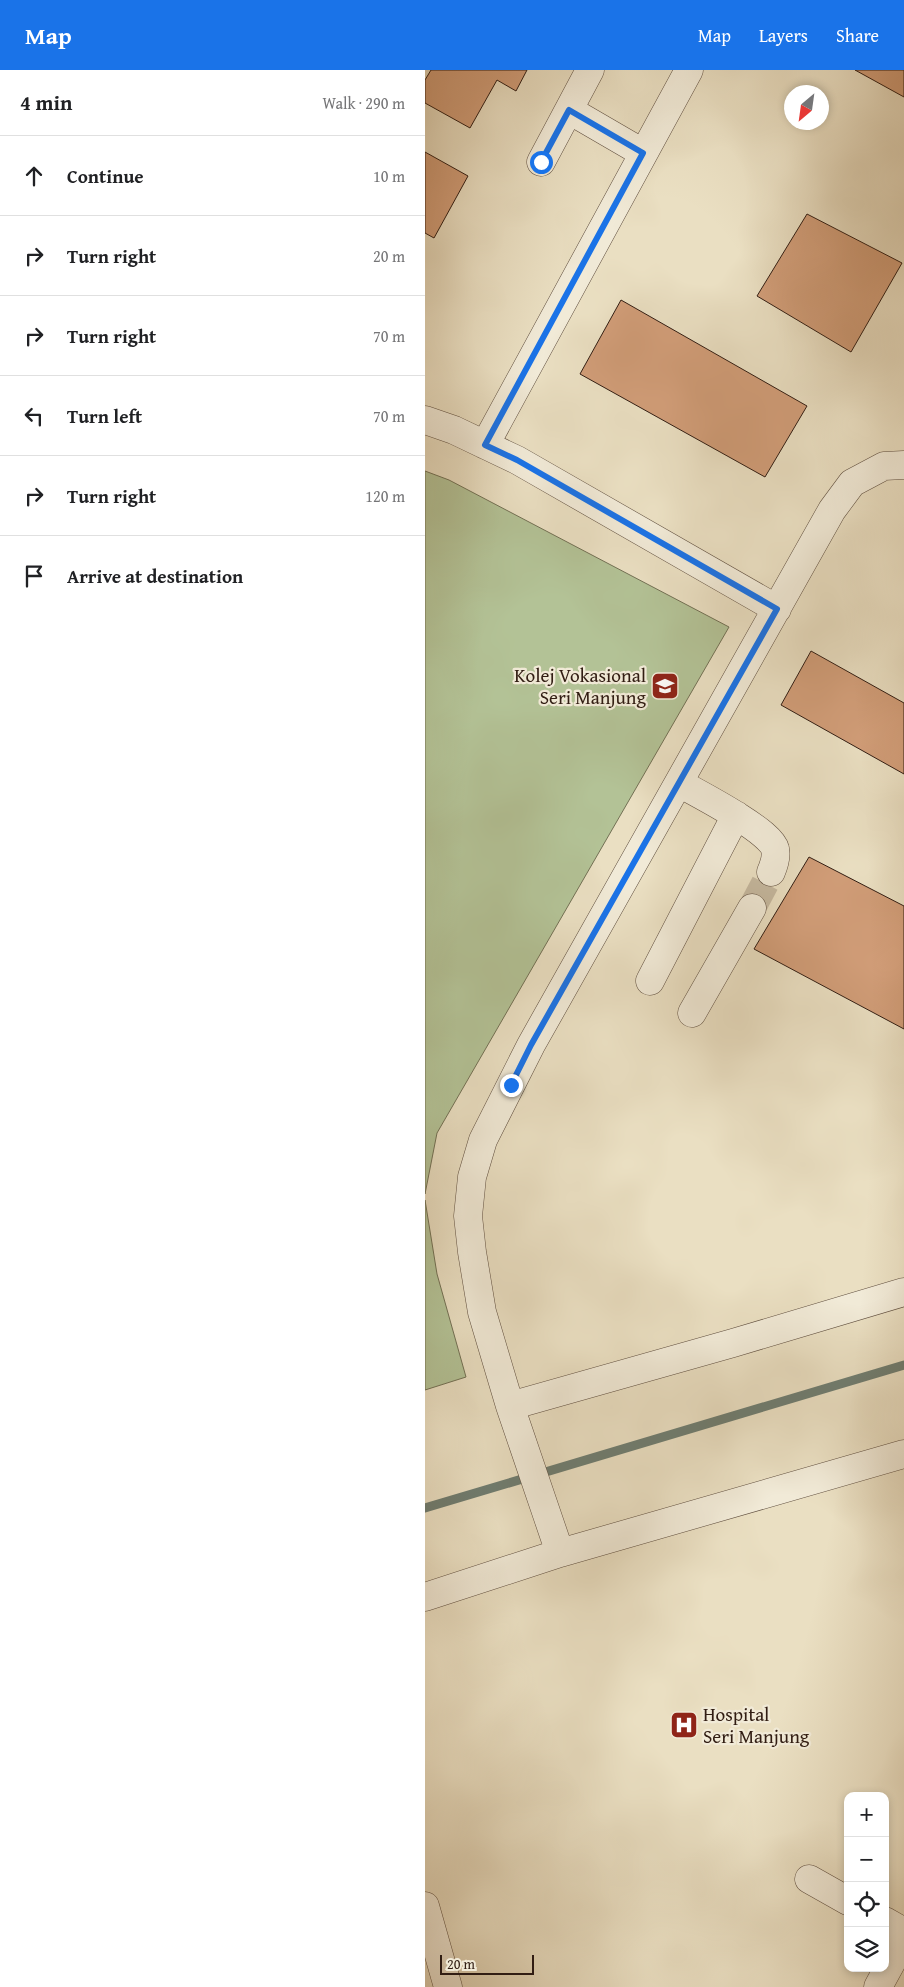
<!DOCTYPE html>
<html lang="en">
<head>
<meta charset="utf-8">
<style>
  :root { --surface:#fff; --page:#f2f2f2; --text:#202124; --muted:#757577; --line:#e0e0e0; --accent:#1a73e8 }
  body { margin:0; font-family:"Gentium Book Plus",serif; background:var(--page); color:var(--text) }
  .controls { position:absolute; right:15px; bottom:15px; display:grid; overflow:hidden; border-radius:10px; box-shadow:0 2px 8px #0003 }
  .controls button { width:45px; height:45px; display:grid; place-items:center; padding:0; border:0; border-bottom:1px solid var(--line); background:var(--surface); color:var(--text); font:25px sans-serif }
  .compass { position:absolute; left:359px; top:15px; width:45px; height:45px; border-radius:50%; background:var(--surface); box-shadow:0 2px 8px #0003; rotate:209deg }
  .scale { position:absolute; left:15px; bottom:12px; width:94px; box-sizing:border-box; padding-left:5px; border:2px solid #311d13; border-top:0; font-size:14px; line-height:18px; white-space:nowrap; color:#311d13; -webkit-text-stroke:4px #f1ead7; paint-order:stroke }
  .stop { position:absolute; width:15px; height:15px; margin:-11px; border:4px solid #1a73e8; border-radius:50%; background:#fff }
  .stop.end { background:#1a73e8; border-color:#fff; box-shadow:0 1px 5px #0008 }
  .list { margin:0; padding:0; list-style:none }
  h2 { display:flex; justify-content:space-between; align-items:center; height:65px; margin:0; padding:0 20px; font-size:21px }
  h2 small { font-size:16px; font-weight:400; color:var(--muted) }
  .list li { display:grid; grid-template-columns:32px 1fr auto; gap:15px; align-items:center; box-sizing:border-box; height:80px; padding:0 20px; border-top:1px solid var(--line) }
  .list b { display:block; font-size:19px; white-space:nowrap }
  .list em { font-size:16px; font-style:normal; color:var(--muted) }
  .icon { flex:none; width:28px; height:28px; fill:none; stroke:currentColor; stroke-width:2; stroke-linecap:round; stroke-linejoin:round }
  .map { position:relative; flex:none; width:479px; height:1917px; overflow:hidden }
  header { display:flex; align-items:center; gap:30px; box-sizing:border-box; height:70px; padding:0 25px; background:var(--accent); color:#fff }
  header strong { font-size:24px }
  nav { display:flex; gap:28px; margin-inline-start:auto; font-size:18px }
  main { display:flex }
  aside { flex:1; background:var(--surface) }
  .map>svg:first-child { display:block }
</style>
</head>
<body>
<header>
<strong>Map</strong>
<nav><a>Map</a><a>Layers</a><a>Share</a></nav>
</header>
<main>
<aside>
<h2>4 min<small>Walk · 290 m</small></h2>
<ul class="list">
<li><svg class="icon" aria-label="ahead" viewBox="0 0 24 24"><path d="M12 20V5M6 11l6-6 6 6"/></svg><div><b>Continue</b></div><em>10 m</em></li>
<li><svg class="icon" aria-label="right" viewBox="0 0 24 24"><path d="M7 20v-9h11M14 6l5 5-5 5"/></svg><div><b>Turn right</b></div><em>20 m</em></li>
<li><svg class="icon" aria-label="right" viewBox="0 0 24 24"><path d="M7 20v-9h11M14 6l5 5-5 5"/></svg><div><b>Turn right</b></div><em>70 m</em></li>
<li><svg class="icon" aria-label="left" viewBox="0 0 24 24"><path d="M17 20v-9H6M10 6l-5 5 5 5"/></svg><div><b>Turn left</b></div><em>70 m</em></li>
<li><svg class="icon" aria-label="right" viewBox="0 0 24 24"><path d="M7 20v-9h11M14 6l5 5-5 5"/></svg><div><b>Turn right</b></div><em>120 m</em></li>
<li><svg class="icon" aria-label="arrive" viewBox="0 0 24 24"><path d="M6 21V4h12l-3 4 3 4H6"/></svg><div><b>Arrive at destination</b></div></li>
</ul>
</aside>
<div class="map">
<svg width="479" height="1917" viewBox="0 0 479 1917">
  <rect width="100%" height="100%" fill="#eadfc2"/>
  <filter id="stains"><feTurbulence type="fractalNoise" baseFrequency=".004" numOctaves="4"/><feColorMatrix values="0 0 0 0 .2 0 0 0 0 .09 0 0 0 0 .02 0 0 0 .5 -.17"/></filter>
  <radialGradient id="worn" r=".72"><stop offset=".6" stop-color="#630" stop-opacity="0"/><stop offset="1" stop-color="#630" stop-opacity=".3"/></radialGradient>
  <path fill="#b3c296" stroke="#727054" d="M0,401L24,410L304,557L12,1063L0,1124Z
    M0,1130L12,1204L41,1307L0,1320Z"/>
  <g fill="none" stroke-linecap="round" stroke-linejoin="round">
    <path stroke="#6f7d71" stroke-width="9" d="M0,1438L479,1295"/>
  </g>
  <path fill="#d19d78" stroke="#311d13" d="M6,0H102L91,21L72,10L45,58L0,33V10Z
    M430,0H479V27Z
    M0,82L43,106L9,168L0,163Z
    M382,144L477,193L426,282L332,226Z
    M196,230L382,336L340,407L155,304Z
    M386,581L479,633V704L356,635Z
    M384,787L479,836V959L329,879Z"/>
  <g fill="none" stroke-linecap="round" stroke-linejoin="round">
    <path stroke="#c5b89f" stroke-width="28" stroke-dasharray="28 14" stroke-linecap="butt" d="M327,838L346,802"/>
    <g stroke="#5f4e3f" stroke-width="29">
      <path id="minor" d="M144,40L218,83
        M116,92L165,0
        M0,350L29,360L92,390L352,539
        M60,375L264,0
        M254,713C272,723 346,761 350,779C352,787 349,795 346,802
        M225,911L311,745
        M267,943L327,838
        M85,1336L57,1242L47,1182L43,1146L47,1107L58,1070L106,975L407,440L427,413L459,396L479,395
        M135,1483L85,1336L308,1273L479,1222
        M0,1527L135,1483L479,1384
        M384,1809L423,1831
        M0,1836L23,1917
        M460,1851L479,1862
        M453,1917L479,1869"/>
    </g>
    <use href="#minor" stroke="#f1ead7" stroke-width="28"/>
  </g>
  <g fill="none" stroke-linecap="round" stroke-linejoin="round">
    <path stroke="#1a73e8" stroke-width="6" d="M86,1015L106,975L352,539L92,390L60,375L218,83L144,40L116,92"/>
  </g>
  <defs>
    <g id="university-square" transform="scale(1.4375)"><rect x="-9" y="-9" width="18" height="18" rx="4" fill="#8f2418" stroke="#f1ead7"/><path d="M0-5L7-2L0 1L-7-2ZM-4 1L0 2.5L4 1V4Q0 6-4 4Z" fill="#fff"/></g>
    <g id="hospital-square" transform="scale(1.4375)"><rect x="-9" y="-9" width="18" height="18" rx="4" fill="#8f2418" stroke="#f1ead7"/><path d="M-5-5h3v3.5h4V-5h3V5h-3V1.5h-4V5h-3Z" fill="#fff"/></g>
  </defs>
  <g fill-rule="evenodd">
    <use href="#university-square" x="240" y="616"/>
    <use href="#hospital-square" x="259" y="1655"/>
  </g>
  <g text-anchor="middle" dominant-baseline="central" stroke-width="4.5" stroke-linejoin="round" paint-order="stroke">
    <g font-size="19" fill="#311d13" stroke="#f1ead7" text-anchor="end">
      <text x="221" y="605">Kolej Vokasional<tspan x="221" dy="22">Seri Manjung</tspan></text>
      <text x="278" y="1644" text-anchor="start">Hospital<tspan x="278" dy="22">Seri Manjung</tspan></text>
    </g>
  </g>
  <rect width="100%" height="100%" filter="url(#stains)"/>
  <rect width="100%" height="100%" fill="url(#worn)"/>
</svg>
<div class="controls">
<button>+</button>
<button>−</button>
<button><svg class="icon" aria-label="locate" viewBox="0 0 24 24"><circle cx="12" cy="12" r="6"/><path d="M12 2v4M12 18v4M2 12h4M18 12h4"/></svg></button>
<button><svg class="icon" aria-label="layers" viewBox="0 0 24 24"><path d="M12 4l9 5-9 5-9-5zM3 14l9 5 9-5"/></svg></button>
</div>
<svg class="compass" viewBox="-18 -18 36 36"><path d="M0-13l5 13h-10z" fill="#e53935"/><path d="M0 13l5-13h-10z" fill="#757577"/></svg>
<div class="scale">20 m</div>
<div class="stop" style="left:116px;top:92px"></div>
<div class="stop end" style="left:86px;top:1015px"></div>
</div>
</main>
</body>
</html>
